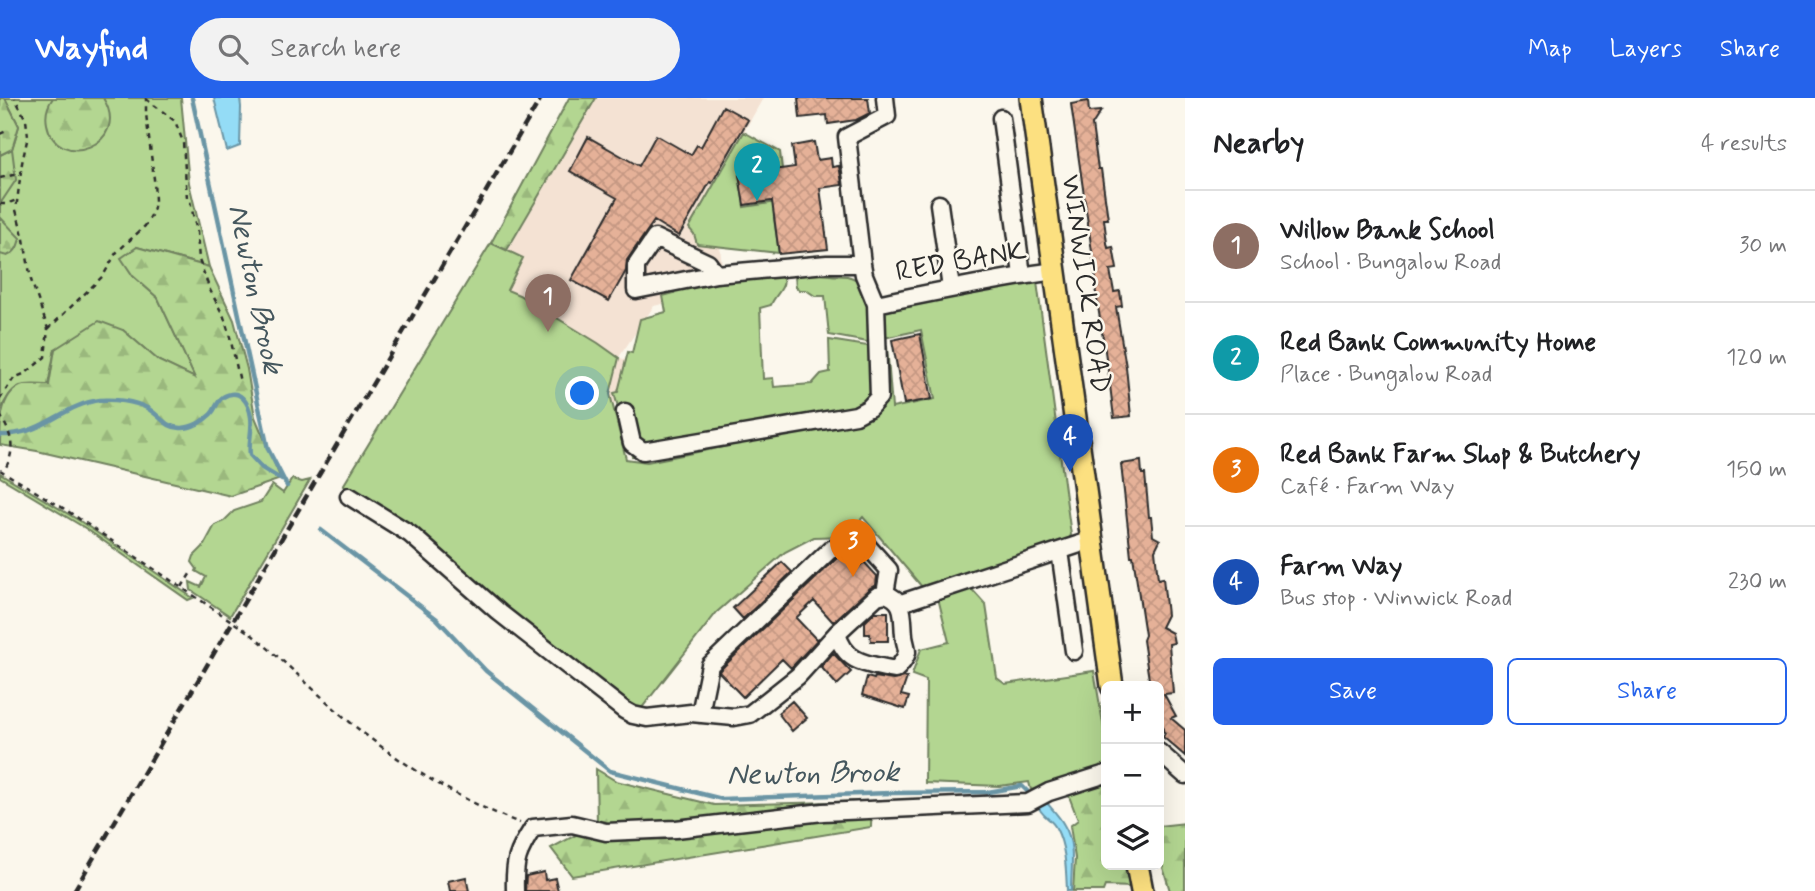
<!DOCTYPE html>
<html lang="en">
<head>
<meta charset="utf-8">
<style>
  :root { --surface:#fff; --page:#f2f2f2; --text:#202124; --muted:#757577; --line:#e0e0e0; --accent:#2563eb }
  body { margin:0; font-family:Mynerve,sans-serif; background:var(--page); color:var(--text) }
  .controls { position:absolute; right:21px; bottom:21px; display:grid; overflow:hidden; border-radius:10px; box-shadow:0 7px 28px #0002 }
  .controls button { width:63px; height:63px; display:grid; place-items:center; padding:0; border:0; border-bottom:2px solid var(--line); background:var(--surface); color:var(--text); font:35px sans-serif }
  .you { position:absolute; left:583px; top:296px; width:24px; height:24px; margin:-18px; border:5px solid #fff; border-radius:50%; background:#1a73e8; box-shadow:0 0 0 10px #1a73e833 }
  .badge { display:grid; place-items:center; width:46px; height:46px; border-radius:50%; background:var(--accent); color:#fff; font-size:23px; font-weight:700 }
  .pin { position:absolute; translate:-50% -58px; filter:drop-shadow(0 2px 4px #0008) }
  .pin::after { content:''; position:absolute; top:37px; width:24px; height:21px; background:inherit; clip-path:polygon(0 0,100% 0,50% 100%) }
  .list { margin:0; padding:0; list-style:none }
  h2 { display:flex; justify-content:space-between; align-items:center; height:91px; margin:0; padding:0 28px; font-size:30px }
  h2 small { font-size:23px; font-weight:400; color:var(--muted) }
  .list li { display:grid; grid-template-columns:46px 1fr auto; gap:21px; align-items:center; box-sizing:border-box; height:112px; padding:0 28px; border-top:2px solid var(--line) }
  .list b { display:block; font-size:26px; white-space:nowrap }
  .list p { margin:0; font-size:23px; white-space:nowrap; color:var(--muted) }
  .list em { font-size:23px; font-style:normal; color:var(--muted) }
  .actions { display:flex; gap:14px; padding:21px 28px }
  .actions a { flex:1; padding:16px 0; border:2px solid var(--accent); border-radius:10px; text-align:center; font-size:24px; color:var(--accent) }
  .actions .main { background:var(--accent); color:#fff }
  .icon { flex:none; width:38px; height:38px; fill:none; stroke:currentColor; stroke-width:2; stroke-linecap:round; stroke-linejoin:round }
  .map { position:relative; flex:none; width:1185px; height:793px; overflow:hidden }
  header { display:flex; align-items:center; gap:42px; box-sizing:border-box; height:98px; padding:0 35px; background:var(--accent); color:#fff }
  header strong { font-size:33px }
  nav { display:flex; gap:38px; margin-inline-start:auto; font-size:24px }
  .search { width:490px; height:63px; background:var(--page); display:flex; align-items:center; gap:18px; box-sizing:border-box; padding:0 24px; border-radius:38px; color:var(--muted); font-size:26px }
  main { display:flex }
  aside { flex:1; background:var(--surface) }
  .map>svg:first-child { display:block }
</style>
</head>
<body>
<header>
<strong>Wayfind</strong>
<div class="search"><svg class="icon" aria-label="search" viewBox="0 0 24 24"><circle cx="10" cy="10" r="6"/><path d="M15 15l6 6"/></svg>Search here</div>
<nav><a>Map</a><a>Layers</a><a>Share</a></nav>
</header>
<main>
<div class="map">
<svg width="1185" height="793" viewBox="0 0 1185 793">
  <defs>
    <pattern id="forest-firs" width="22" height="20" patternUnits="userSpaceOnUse" patternTransform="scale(1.75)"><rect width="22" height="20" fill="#b3d691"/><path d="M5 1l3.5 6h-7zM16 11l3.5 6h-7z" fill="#9ab87d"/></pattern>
    <pattern id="cemetery-stones" width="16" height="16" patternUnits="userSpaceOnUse" patternTransform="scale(1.75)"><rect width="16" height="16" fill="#b3d691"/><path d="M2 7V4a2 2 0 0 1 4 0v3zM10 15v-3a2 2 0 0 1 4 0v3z" fill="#9ab87d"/></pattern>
    <pattern id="building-cross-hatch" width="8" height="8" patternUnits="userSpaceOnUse" patternTransform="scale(1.75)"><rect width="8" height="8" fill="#e5b198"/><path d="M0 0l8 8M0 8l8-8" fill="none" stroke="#c59883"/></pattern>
  </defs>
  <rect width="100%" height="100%" fill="#fbf7ec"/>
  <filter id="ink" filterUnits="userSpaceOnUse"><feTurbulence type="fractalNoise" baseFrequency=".0143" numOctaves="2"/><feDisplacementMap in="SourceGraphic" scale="14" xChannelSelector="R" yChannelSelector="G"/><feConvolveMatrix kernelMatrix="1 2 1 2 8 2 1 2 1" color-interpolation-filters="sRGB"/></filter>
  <g filter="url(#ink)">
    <path fill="#f4e2d3" d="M596,0H763L721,75L694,136L697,145L720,148L724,190L654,208L619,259L637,268L511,479L494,176Z"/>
    <path fill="#b3d691" stroke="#6f805e" stroke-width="2" d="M5,0H181L189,85L209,169L137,149L133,178L158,200L196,281L159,263L123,232L55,251L48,287C18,287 14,284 0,313V57L12,51L19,28Z
      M744,34L780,54L782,71L740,77L744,109L784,103L793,117L774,120L779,155L697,146L694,136L689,130Z
      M491,145L523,160L507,192L519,197L598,245L619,260L610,296L626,361L647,364L864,321L881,309V249L887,248L892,310L935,301L921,232L884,240V215L888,211L1037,184L1071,437L1069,441L922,489L863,419L846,438L814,439L785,454L717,514L637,616L512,520L414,431L360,394L357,397L343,388Z
      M777,173C793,186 775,195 771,207L760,210L763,281L773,280L774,289L812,286L821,276L830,274L829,242L874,249L871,294L854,312L786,333L632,358L614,295L618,294L628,254L632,255L640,221L666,214L663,198L674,195L673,192Z
      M807,174C815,175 822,177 830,177C836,178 841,177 847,178C877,185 872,221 873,245L829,237L825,198H815L806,192H799L796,189L795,178L799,175Z
      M0,375L80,423L193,500L188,502L85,430L0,379Z
      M292,381L302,384L310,382L230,518L191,492L190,484L201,489L206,479L196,473L197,471L192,464L194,458L203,449L215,427L224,423L234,413L261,404L272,387L283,395Z
      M968,487L986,507L997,580L1005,586L1094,573L1106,643V666L1099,671L1031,692L1029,684L999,688L925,685L926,582L912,577L921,551L949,544L937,496Z"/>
    <path fill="url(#forest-firs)" stroke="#6f805e" stroke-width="2" d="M53,0H103C133,47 56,74 47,26C45,16 47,8 53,0Z
      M569,0H596L507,152L491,145Z
      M12,51L16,82L0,106V57Z
      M0,119L20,140C18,149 16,154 7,158L0,156Z
      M137,149L209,169L234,222L247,271L255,319L281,381L231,398L37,353L0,347C0,327 0,297 20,288C28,285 40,287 49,287L55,251L99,223L123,232L159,263L195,280L158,200L133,178L121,160Z
      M596,671L616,683L714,707L872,703L871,729L572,778L551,750L597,726Z
      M1106,682V767H1127L1131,789L1105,788L1103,793H1073L1075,760L1070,728L1078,722L1067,693Z
      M1185,725V793H1170L1159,756V728Z"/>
    <path fill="url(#cemetery-stones)" stroke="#6f805e" stroke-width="2" d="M0,0H5L19,28L12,51L0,57Z"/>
    <path fill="#94dcf6" stroke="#6a95a5" stroke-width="2" d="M214,0H240L241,9L240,48L227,53Z
      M1047,705C1053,712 1060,719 1064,727C1076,746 1071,772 1071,793H1067C1066,772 1066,749 1056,730C1051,720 1042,719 1038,708Z"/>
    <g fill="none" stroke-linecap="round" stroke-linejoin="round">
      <path stroke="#6a95a5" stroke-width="4.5" d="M192,0L268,351L287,388
        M11,336C44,334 66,306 100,302C114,301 134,303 147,310C160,317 166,331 182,330C192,330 204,323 211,316C216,311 217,303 223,299C240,289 249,305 251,319C253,332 248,344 250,357L262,370L282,382
        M0,337H8
        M321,432L437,521L486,573L610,673L722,701L890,695L988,694L1022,688L1033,699"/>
    </g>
    <path fill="url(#building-cross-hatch)" stroke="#2b2b2b" stroke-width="2" d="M798,0H868L870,15L856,22L828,26L827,17L800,20Z
      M1088,3L1089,14L1101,13L1092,27L1098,71H1101L1108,121H1104L1107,145L1108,150L1113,149L1117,171L1110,172L1114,194L1120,193L1122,208L1116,209L1126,269L1131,318L1114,320L1109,279L1095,189H1097L1071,6Z
      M723,8L748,22L712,85L710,84L679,138L654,123L627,162L626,173L609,203L571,182L617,100L570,73L588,39L639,68L656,37L691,57L697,47L701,49Z
      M814,44L817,62L831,60L832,69L839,68L841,79L842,87L820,90L828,151L779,156L772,103L744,107L739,77L795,69L792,48Z
      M920,236L932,301L904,306L892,242Z
      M1141,363L1142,376H1145L1149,419H1151L1153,438L1160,442L1155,452L1158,481L1163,480L1167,517L1161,529L1172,535L1174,545L1169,546L1173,595L1164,596L1176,618L1171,620L1185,632V658L1163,639L1165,635L1162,632L1163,631L1161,626L1159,627V588H1150L1143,542L1145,537L1133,458H1131L1121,366Z
      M841,454L857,470L864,464L877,478L876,487L870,490L833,524L814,503L796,520L816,541L819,540L791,570L782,561L743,599L719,574L720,572L838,459Z
      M782,464L792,474L743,521L733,510Z
      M875,514H888V543H871L870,536H865V524Z
      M833,555L851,574L837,587L821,569Z
      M867,579L874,581L875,579L893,582L903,579L907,580L901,597L909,599L905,611L862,597Z
      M792,603L807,620L792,633L778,615Z
      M544,774L545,782L555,780L558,793H525L526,778Z
      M466,779L469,793H450L448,783Z"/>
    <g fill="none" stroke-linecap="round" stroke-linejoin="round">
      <g stroke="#2b2b2b" stroke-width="21">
        <path id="minor" d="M1001,20L1022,177
          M939,106L951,190
          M716,176L708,165L655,140L636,168V192L716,176L827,166H862
          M876,206C935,194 995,181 1055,173
          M625,314L632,345L643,353L856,317L869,310L879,299L876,206L864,177L862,166L847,39L887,18L885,0
          M349,398L410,436L500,515L624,612L633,617L647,620L691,615L734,619L750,616L798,578L837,535
          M862,442L889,472L885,496C906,502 902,519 904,537C904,542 907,549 907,554C906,560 900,568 895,572C868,566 845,566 837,535L877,498L885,496
          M1060,453L1074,553
          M901,505L1092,442
          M700,616L710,567L831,451
          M1159,654L1185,677
          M515,793C514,763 517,755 533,730L572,726L606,734L676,731L823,714L1028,705L1049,694L1106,676"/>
      </g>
      <g stroke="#2b2b2b" stroke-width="26">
        <path id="major" d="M1031,0L1112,588
          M1137,767L1142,793"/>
      </g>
      <path stroke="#2b2b2b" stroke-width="2.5" stroke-dasharray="5 5" stroke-linecap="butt" d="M146,1L175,23L183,44L187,100L190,103L197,134L199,162L210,192L224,219L230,239L240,284
        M0,36L6,33
        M0,80L13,77H20
        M0,106H6L17,102
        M48,231L103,178L116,155L145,128L153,114L155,103L154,81L146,16V0
        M0,301L14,280L26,275L45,259L48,231L31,182L24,141L16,112L22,65L28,38L26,22L15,0
        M0,317C12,337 17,353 3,374
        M0,372L63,410L251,536C286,564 317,596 351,625C399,665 461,703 520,725
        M182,489L192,473"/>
      <use href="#minor" stroke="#fbf7ec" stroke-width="16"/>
      <use href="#major" stroke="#fce080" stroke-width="21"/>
      <path stroke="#2b2b2b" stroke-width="4.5" stroke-dasharray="10 5" stroke-linecap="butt" d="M74,793L541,0"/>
    </g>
  </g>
  <g text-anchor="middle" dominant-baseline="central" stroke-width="5" stroke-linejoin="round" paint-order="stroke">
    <g font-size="28" fill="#2b2b2b" stroke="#fbf7ec">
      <text transform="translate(961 164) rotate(-10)">RED BANK</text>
      <text transform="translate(1085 186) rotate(82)">WINWICK ROAD</text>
    </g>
    <g font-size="30" font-style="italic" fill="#45575e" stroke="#fbf7ec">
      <text transform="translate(255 191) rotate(78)">Newton Brook</text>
      <text transform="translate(813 676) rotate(-1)">Newton Brook</text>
    </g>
  </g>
</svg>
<div class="controls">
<button>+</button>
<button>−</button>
<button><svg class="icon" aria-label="layers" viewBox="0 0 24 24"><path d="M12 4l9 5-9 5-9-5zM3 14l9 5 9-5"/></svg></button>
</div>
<div class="you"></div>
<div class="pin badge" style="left:548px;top:234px;background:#8d6e63">1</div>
<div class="pin badge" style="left:757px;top:103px;background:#0f9aa8">2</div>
<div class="pin badge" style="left:853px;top:479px;background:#e8710a">3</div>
<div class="pin badge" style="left:1070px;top:374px;background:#1a4fb4">4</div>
</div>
<aside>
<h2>Nearby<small>4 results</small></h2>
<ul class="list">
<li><span class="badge" style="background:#8d6e63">1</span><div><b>Willow Bank School</b><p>School · Bungalow Road</p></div><em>30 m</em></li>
<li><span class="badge" style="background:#0f9aa8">2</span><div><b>Red Bank Community Home</b><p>Place · Bungalow Road</p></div><em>120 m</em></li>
<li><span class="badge" style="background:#e8710a">3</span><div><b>Red Bank Farm Shop &amp; Butchery</b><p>Café · Farm Way</p></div><em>150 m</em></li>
<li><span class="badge" style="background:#1a4fb4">4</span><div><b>Farm Way</b><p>Bus stop · Winwick Road</p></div><em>230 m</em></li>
</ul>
<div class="actions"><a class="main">Save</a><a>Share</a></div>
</aside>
</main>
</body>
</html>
